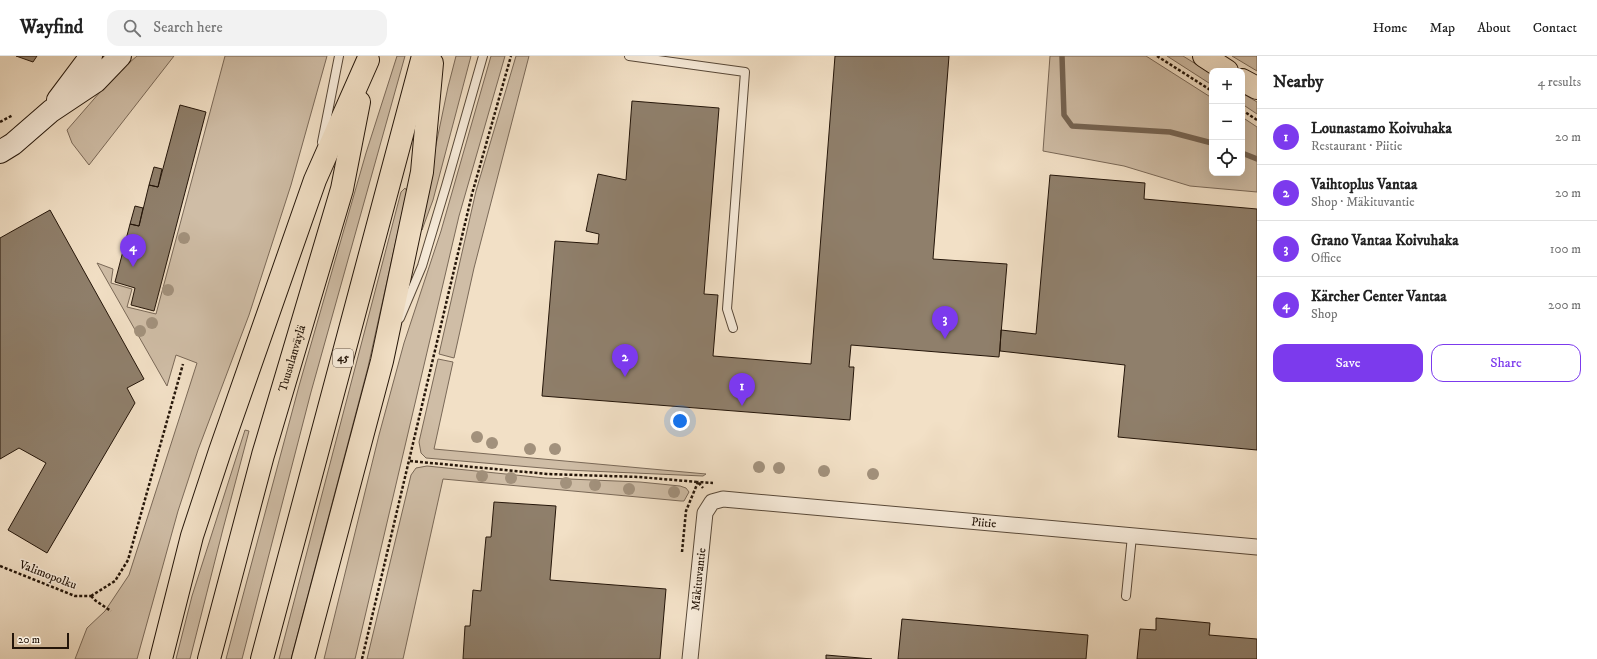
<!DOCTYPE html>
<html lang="en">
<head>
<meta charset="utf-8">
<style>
  :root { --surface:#fff; --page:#f2f2f2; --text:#222; --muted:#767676; --line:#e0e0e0; --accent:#7c3aed }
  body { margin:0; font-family:"IM FELL DW Pica",serif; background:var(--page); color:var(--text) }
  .controls { position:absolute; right:12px; top:12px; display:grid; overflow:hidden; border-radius:8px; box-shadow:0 4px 16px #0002 }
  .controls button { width:36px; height:36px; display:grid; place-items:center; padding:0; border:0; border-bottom:1px solid var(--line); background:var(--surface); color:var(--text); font:20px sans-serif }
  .scale { position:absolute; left:12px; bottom:10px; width:57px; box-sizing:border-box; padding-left:4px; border:2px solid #241509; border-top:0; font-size:11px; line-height:14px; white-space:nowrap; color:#241509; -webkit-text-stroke:3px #f7ebda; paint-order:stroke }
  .you { position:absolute; left:680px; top:365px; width:14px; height:14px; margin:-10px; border:3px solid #fff; border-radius:50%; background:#1a73e8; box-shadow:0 0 0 6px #1a73e833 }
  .badge { display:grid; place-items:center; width:26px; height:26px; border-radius:50%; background:var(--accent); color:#fff; font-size:13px; font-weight:700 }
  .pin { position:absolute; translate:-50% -33px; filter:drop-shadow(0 1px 2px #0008) }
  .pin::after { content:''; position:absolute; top:21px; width:14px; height:12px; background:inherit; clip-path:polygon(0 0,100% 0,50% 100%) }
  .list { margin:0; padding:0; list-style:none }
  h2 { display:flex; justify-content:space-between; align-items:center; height:52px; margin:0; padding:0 16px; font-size:17px }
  h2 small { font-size:13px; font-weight:400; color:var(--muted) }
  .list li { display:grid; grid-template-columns:26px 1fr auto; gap:12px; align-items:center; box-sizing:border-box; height:56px; padding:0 16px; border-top:1px solid var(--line) }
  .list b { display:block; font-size:15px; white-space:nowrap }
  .list p { margin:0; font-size:13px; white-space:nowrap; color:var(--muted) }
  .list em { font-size:13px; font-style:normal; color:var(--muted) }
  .actions { display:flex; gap:8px; padding:12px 16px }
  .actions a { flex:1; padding:9px 0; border:1px solid var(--accent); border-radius:12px; text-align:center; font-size:14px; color:var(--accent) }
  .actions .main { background:var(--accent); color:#fff }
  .icon { flex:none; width:22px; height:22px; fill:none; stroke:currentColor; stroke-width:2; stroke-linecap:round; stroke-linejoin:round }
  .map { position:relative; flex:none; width:1257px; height:603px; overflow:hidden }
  header { display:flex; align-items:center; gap:24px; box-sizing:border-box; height:56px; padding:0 20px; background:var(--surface); border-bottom:1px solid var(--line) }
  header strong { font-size:19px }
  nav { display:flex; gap:22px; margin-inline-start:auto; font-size:14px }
  .search { width:280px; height:36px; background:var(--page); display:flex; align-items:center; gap:10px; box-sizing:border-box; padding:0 14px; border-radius:12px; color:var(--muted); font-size:15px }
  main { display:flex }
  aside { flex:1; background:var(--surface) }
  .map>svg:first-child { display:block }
</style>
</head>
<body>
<header>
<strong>Wayfind</strong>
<div class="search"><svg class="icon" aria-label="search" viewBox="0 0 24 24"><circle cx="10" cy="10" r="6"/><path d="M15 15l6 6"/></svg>Search here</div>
<nav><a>Home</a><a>Map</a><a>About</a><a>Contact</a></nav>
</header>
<main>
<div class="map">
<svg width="1257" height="603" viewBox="0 0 1257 603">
  <rect width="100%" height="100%" fill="#f2e0c6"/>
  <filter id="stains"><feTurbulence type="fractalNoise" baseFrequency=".005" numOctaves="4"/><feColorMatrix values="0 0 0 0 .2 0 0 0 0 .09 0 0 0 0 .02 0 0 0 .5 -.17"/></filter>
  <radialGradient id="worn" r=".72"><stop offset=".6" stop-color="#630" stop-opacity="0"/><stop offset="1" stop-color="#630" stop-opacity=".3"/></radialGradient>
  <path fill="#cfbda6" stroke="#7a6958" d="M137,0H174L89,109L72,87L67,74L114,20Z
    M225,0H327L291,129L249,259L198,394L178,455L137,603H75L87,572L105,555L129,519L197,307L176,299L167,330L97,207L113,213L111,227L132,233L127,251L156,258Z
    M397,0H405L311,336L242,603H226L299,330L366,97Z
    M456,0H471L433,144L422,174L421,161L448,31Z
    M491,0H505L459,160L355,603H324L379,379L404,287L441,175Z
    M516,0H529L474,212L454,302L439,298L476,135Z
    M1050,0H1146L1212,42V117H1242V61L1257,71V136L1190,130L1124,110L1043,95Z
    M1167,0H1183L1212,18V29Z
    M1232,0H1257V15Z
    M1242,37L1257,46V58L1242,48Z
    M405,132L407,135L368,311L291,603H279L401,136Z
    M438,303L453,306L434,393L706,418L703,420L566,414L426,402L421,397L419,386Z
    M245,374L249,375L223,473L190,603H176L192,540Z
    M427,410L545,422L640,426L680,430L686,432L689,436L684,445H681L443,423L403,603H367L411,419L416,412Z"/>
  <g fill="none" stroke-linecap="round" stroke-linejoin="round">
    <path stroke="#766554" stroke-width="5.5" d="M1062,0L1064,59L1072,70L1170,76L1212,87
      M1242,97L1257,103"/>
  </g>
  <path fill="#8f7f6b" stroke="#241509" d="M16,0H37L33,6Z
    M835,0H949L933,203L1007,208L999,301L851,289L849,311H854L850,364L542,340L555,185L598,188L599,178L586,175L598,118L626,124L632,45L719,52L704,238L718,239L713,300L811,308Z
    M180,49L206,56L154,255L131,249L135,232L115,226L130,168L139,170L149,129L158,131Z
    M154,111L162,113L158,131L149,129Z
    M1050,119L1145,127L1144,143L1257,153V394L1118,381L1125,309L1000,295L1001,274L1036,278Z
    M135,150L143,152L139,170L130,168Z
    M50,154L144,323L127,332L135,347L47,497L8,474L46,407L19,392L0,403V182Z
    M494,446L556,450L550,524L666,533L660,603H463L465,570H470L473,534L481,535L486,481H491Z
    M1156,562L1210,567L1209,579L1257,583V603H1137L1140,573L1156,574Z
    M902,563L1088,579L1086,603H898Z
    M826,599L872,603H826Z"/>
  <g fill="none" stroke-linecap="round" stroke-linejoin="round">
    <g stroke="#584838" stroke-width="10">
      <path id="service" d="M629,0L745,16L727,253L733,272
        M322,86L339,0
        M400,262L422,210L446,130L483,0
        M1126,540L1132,480"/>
    </g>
    <g stroke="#584838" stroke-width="17">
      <g id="minor">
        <path id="s1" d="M690,603L705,457L712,446L723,443L1257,491"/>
      </g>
    </g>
    <g stroke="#241509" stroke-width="24">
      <path id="secondary" d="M58,44L91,0
        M0,96L13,88L51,55L96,25L120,0"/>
    </g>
    <g stroke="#241509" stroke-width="24">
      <path id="primary" d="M1204,0L1227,15
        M1242,24L1257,32"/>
    </g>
    <g stroke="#241509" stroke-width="24">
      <g id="motorway">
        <path d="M161,603L192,480L220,395L315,124L368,4"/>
        <path id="s2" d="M209,603L263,399L342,133L359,46"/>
        <path d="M262,603L423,0"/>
        <path d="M303,603L382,305L422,116L432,7"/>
      </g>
    </g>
    <path stroke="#241509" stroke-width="2.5" stroke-dasharray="3 2" stroke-linecap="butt" d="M1157,0L1212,35
      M1242,54L1257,64
      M0,66L13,59
      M410,405L547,418L639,421L698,426L703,432
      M682,496L686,455L698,426L713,427
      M0,510L75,540H91
      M91,540L115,525L128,504L183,308
      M91,540L96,545L111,555
      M362,603L472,138L511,0"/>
    <use href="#service" stroke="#f7ebda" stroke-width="8"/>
    <use href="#minor" stroke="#f7ebda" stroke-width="15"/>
    <use href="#secondary" stroke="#f7ebda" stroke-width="22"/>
    <use href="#primary" stroke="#f2e0c6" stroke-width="22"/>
    <use href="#motorway" stroke="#f2e0c6" stroke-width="22"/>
  </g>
  <g fill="#a2917c">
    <circle cx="184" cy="182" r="6"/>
    <circle cx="168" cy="234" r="6"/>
    <circle cx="152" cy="267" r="6"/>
    <circle cx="140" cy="275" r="6"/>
    <circle cx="477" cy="381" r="6"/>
    <circle cx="492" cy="387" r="6"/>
    <circle cx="530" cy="393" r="6"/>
    <circle cx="555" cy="393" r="6"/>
    <circle cx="759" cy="411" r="6"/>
    <circle cx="779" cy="412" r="6"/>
    <circle cx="824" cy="415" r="6"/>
    <circle cx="873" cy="418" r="6"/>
    <circle cx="482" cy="420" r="6"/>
    <circle cx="511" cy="422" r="6"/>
    <circle cx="566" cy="427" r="6"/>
    <circle cx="595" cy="429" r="6"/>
    <circle cx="629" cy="433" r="6"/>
    <circle cx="674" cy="436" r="6"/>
  </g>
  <g text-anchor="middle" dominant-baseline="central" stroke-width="3" stroke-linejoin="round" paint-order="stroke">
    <rect fill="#f7ebda" stroke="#635548" stroke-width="1" x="333" y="293" width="20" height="18" rx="3"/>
    <g font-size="11" font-weight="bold" fill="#241509">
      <text x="343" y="302">45</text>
    </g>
    <g font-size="12" fill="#241509" stroke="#f7ebda">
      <text stroke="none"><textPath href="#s2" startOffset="312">Tuusulanväylä</textPath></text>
      <text stroke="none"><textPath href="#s1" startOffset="433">Piitie</textPath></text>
      <text transform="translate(48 519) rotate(21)">Valimopolku</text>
      <text stroke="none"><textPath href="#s1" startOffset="80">Mäkituvantie</textPath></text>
    </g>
  </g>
  <rect width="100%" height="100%" filter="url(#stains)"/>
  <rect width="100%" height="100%" fill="url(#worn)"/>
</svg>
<div class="controls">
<button>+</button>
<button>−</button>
<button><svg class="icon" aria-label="locate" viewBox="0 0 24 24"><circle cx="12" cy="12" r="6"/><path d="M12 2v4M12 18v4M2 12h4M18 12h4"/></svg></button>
</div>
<div class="scale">20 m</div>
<div class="you"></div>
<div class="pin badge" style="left:742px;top:350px">1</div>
<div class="pin badge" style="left:625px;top:321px">2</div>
<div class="pin badge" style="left:945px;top:283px">3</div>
<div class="pin badge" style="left:133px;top:211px">4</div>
</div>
<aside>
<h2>Nearby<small>4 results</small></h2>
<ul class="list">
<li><span class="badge">1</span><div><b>Lounastamo Koivuhaka</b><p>Restaurant · Piitie</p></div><em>20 m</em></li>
<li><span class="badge">2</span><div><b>Vaihtoplus Vantaa</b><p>Shop · Mäkituvantie</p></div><em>20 m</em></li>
<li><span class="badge">3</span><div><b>Grano Vantaa Koivuhaka</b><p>Office</p></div><em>100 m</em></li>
<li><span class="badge">4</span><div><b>Kärcher Center Vantaa</b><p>Shop</p></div><em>200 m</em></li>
</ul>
<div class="actions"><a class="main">Save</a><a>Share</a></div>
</aside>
</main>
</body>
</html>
